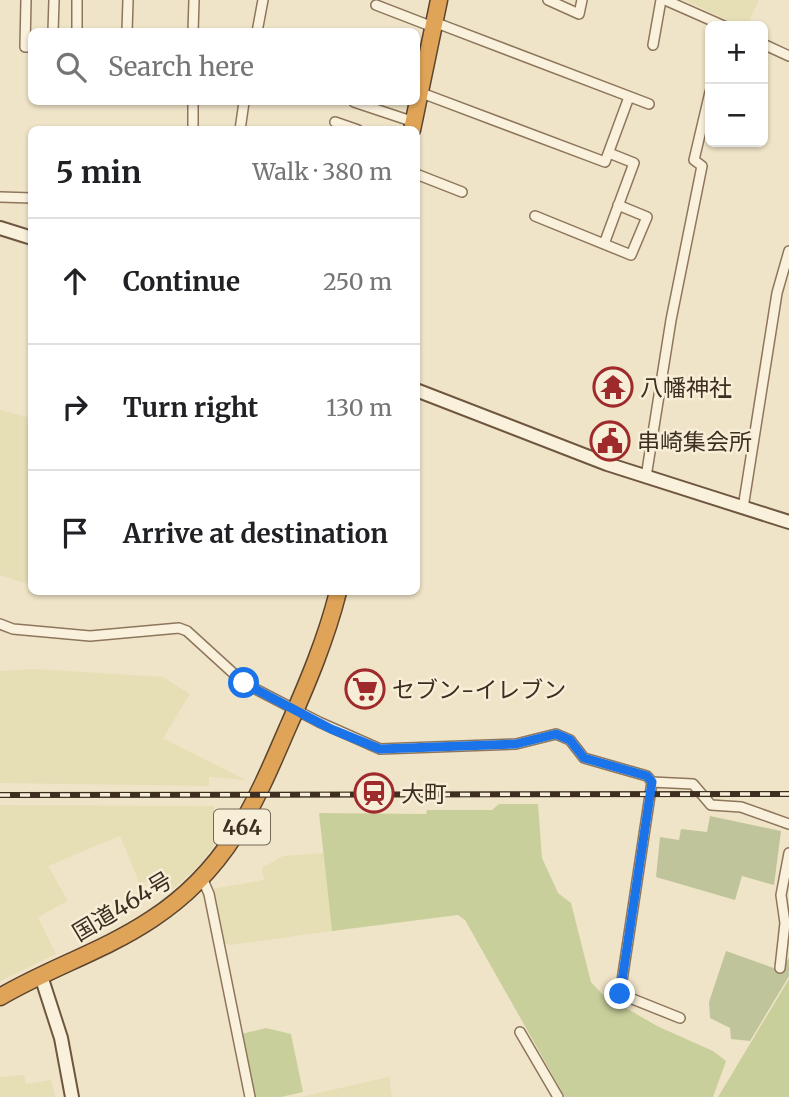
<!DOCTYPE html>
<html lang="en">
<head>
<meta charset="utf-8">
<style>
  :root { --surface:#fff; --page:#f6f6f6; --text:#202124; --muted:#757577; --line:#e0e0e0 }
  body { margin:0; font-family:Merriweather,"Noto Sans JP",serif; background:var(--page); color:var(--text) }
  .controls { position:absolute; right:21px; top:21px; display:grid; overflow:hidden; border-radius:10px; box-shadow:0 2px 5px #0004 }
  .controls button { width:63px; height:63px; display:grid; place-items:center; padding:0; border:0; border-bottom:2px solid var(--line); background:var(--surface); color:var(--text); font:35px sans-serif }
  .stop { position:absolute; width:21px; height:21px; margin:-16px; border:5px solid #1a73e8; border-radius:50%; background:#fff }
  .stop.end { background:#1a73e8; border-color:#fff; box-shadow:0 2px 7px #0008 }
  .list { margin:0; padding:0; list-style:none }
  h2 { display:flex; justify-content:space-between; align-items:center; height:91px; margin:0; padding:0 28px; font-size:30px }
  h2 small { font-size:23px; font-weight:400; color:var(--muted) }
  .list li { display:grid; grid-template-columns:46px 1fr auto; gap:21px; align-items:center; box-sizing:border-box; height:126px; padding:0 28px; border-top:2px solid var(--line) }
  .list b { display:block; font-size:26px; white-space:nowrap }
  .list em { font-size:23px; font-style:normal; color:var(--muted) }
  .icon { flex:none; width:38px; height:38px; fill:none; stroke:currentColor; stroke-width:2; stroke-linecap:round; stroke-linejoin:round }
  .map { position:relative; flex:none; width:789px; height:1097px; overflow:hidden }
  .search { position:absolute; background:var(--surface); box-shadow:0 2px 5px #0004; left:28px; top:28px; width:392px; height:77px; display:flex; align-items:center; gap:18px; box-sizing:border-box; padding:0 24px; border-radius:10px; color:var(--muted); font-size:26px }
  .panel { position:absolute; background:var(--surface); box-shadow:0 2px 5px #0004; left:28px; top:126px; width:392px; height:469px; border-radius:10px }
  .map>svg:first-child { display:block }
</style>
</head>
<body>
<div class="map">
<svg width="789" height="1097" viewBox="0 0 789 1097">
  <rect width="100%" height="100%" fill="#f0e4c8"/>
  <path fill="#e6deb5" d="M684,0H759L747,26H740Z
    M0,410L31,418V585L0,575Z
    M36,669L163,677L190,694L163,738L246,780L209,777V786L0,783V671Z
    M0,805L214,806V846L199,866L166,895L156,881L139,882L120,836L48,866L68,901L38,917L56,954L0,981Z
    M323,853L332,931L231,945L222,943L212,889L264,880L262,868L283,856Z
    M24,1075L26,1084L51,1080L55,1097H0V1077Z
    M389,1077L392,1097H300Z"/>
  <path fill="#c9cf9b" d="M499,804H538L542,858L558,893L571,903L591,982L602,994L657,1026L713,1051L726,1061L713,1097H565L465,920L458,915L332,931L319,813L426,814L427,810H492Z
    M789,979V1097H718Z
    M266,1028L291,1034L303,1092L281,1097H254L241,1034Z"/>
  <path fill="#bfc49a" d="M710,816L781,831L774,885L742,876L735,900L656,877L660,837L679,840L681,829L707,832Z
    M726,951L782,971L789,957V976L750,1041L731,1039L730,1028L710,1018L709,1002Z"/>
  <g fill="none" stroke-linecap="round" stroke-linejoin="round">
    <g stroke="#8d765c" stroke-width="12">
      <path id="street" d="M26,0L25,47H32
        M548,0L579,14L582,0
        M665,0L724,26
        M376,5L433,27
        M434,22L649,104
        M53,32L54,0
        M77,32V0
        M127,32L128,0
        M193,32L194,0
        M257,32L263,0
        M763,44L789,56
        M653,45L661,0
        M419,92L605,162L629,97
        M354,102L414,122
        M335,122L358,130
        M193,130V102
        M240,130L244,102
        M416,174L462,192
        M0,197L32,198
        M535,216L631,255L647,217L618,205
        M604,244L634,163L609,153
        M646,477L671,320L702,166L694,160L710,92
        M743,508L777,293L789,251
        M0,624L13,629L90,636L179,628L187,631L244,683L319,722L380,749L516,744L556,734L570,740L584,758L647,776L652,782L693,784L711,805L741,807L789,824
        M652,782L620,994L680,1018
        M203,880L209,894L250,1097
        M780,968L785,923L781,895L789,853
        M520,1032L558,1097"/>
    </g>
    <g stroke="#6f573f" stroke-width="16">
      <path id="secondary" d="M0,228L32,238
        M416,390L607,464L789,522
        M41,976L61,1038L72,1097"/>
    </g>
    <g stroke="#5b4430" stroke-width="19">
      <path id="highway" d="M412,130L439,0
        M0,997C49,968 104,951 152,919C227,870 254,806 288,727C308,682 326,639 338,592"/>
    </g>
    <use href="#street" stroke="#faf1dc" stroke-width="9"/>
    <use href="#secondary" stroke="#faf1dc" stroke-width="12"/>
    <use href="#highway" stroke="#e0a458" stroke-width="16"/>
    <g stroke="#3d2e20" stroke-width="6">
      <path id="rail" d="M0,795L789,794"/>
    </g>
    <use href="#rail" stroke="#f7eed8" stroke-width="3.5" stroke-dasharray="10" stroke-linecap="butt"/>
  </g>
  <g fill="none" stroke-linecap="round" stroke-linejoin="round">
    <path stroke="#1a73e8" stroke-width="9" d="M244,683L331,729L380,749L516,744L556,734L570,740L584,758L647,776L652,782L620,994"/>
  </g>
  <defs>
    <g id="temple-ring" transform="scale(2.0125)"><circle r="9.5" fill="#f7eed8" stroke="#9e2a2b" stroke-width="1.5"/><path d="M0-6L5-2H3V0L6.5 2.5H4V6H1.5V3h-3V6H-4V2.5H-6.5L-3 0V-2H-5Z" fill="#9e2a2b"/></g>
    <g id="civic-ring" transform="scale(2.0125)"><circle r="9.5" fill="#f7eed8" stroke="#9e2a2b" stroke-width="1.5"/><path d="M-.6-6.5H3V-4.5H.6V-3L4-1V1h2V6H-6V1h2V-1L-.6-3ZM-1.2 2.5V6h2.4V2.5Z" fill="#9e2a2b"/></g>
    <g id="supermarket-ring" transform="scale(2.0125)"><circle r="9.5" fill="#f7eed8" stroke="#9e2a2b" stroke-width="1.5"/><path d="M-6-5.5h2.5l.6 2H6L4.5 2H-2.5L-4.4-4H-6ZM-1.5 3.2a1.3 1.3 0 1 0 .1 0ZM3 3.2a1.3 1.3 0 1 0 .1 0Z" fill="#9e2a2b"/></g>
    <g id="station-ring" transform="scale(2.0125)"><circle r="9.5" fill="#f7eed8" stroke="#9e2a2b" stroke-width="1.5"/><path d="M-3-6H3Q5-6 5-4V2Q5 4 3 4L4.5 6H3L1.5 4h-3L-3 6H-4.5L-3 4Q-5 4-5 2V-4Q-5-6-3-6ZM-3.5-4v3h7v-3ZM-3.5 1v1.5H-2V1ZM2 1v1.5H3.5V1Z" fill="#9e2a2b"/></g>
  </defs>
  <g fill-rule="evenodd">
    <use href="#temple-ring" x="613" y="387"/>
    <use href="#civic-ring" x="610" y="441"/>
    <use href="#supermarket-ring" x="365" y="689"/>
    <use href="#station-ring" x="374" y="793"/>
  </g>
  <g text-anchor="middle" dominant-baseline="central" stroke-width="5" stroke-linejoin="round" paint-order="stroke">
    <rect fill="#f7eed8" stroke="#756857" stroke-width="2" x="214" y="809.5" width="56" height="35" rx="5"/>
    <g font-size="21" font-weight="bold" fill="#3d2e20">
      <text x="242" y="827">464</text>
    </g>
    <g font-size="23" fill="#3d2e20" stroke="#f7eed8" text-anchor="start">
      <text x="640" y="387">八幡神社</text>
      <text x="637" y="441">串崎集会所</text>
      <text x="392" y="689">セブン-イレブン</text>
      <text x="401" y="793">大町</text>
    </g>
    <g font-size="23" fill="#3d2e20" stroke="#f7eed8">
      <text transform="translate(122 906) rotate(-31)">国道464号</text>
    </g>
  </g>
</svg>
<div class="controls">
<button>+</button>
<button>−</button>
</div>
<div class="stop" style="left:244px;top:683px"></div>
<div class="stop end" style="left:620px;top:994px"></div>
<div class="search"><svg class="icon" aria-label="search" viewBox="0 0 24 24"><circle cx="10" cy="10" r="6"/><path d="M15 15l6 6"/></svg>Search here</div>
<section class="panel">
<h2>5 min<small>Walk · 380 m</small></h2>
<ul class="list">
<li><svg class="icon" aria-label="ahead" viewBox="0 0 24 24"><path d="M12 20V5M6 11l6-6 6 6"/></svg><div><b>Continue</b></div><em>250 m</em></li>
<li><svg class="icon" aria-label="right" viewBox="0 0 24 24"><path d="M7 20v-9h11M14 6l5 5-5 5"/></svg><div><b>Turn right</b></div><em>130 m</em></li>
<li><svg class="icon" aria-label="arrive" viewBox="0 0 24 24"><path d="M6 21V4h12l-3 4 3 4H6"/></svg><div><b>Arrive at destination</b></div></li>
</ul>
</section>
</div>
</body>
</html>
